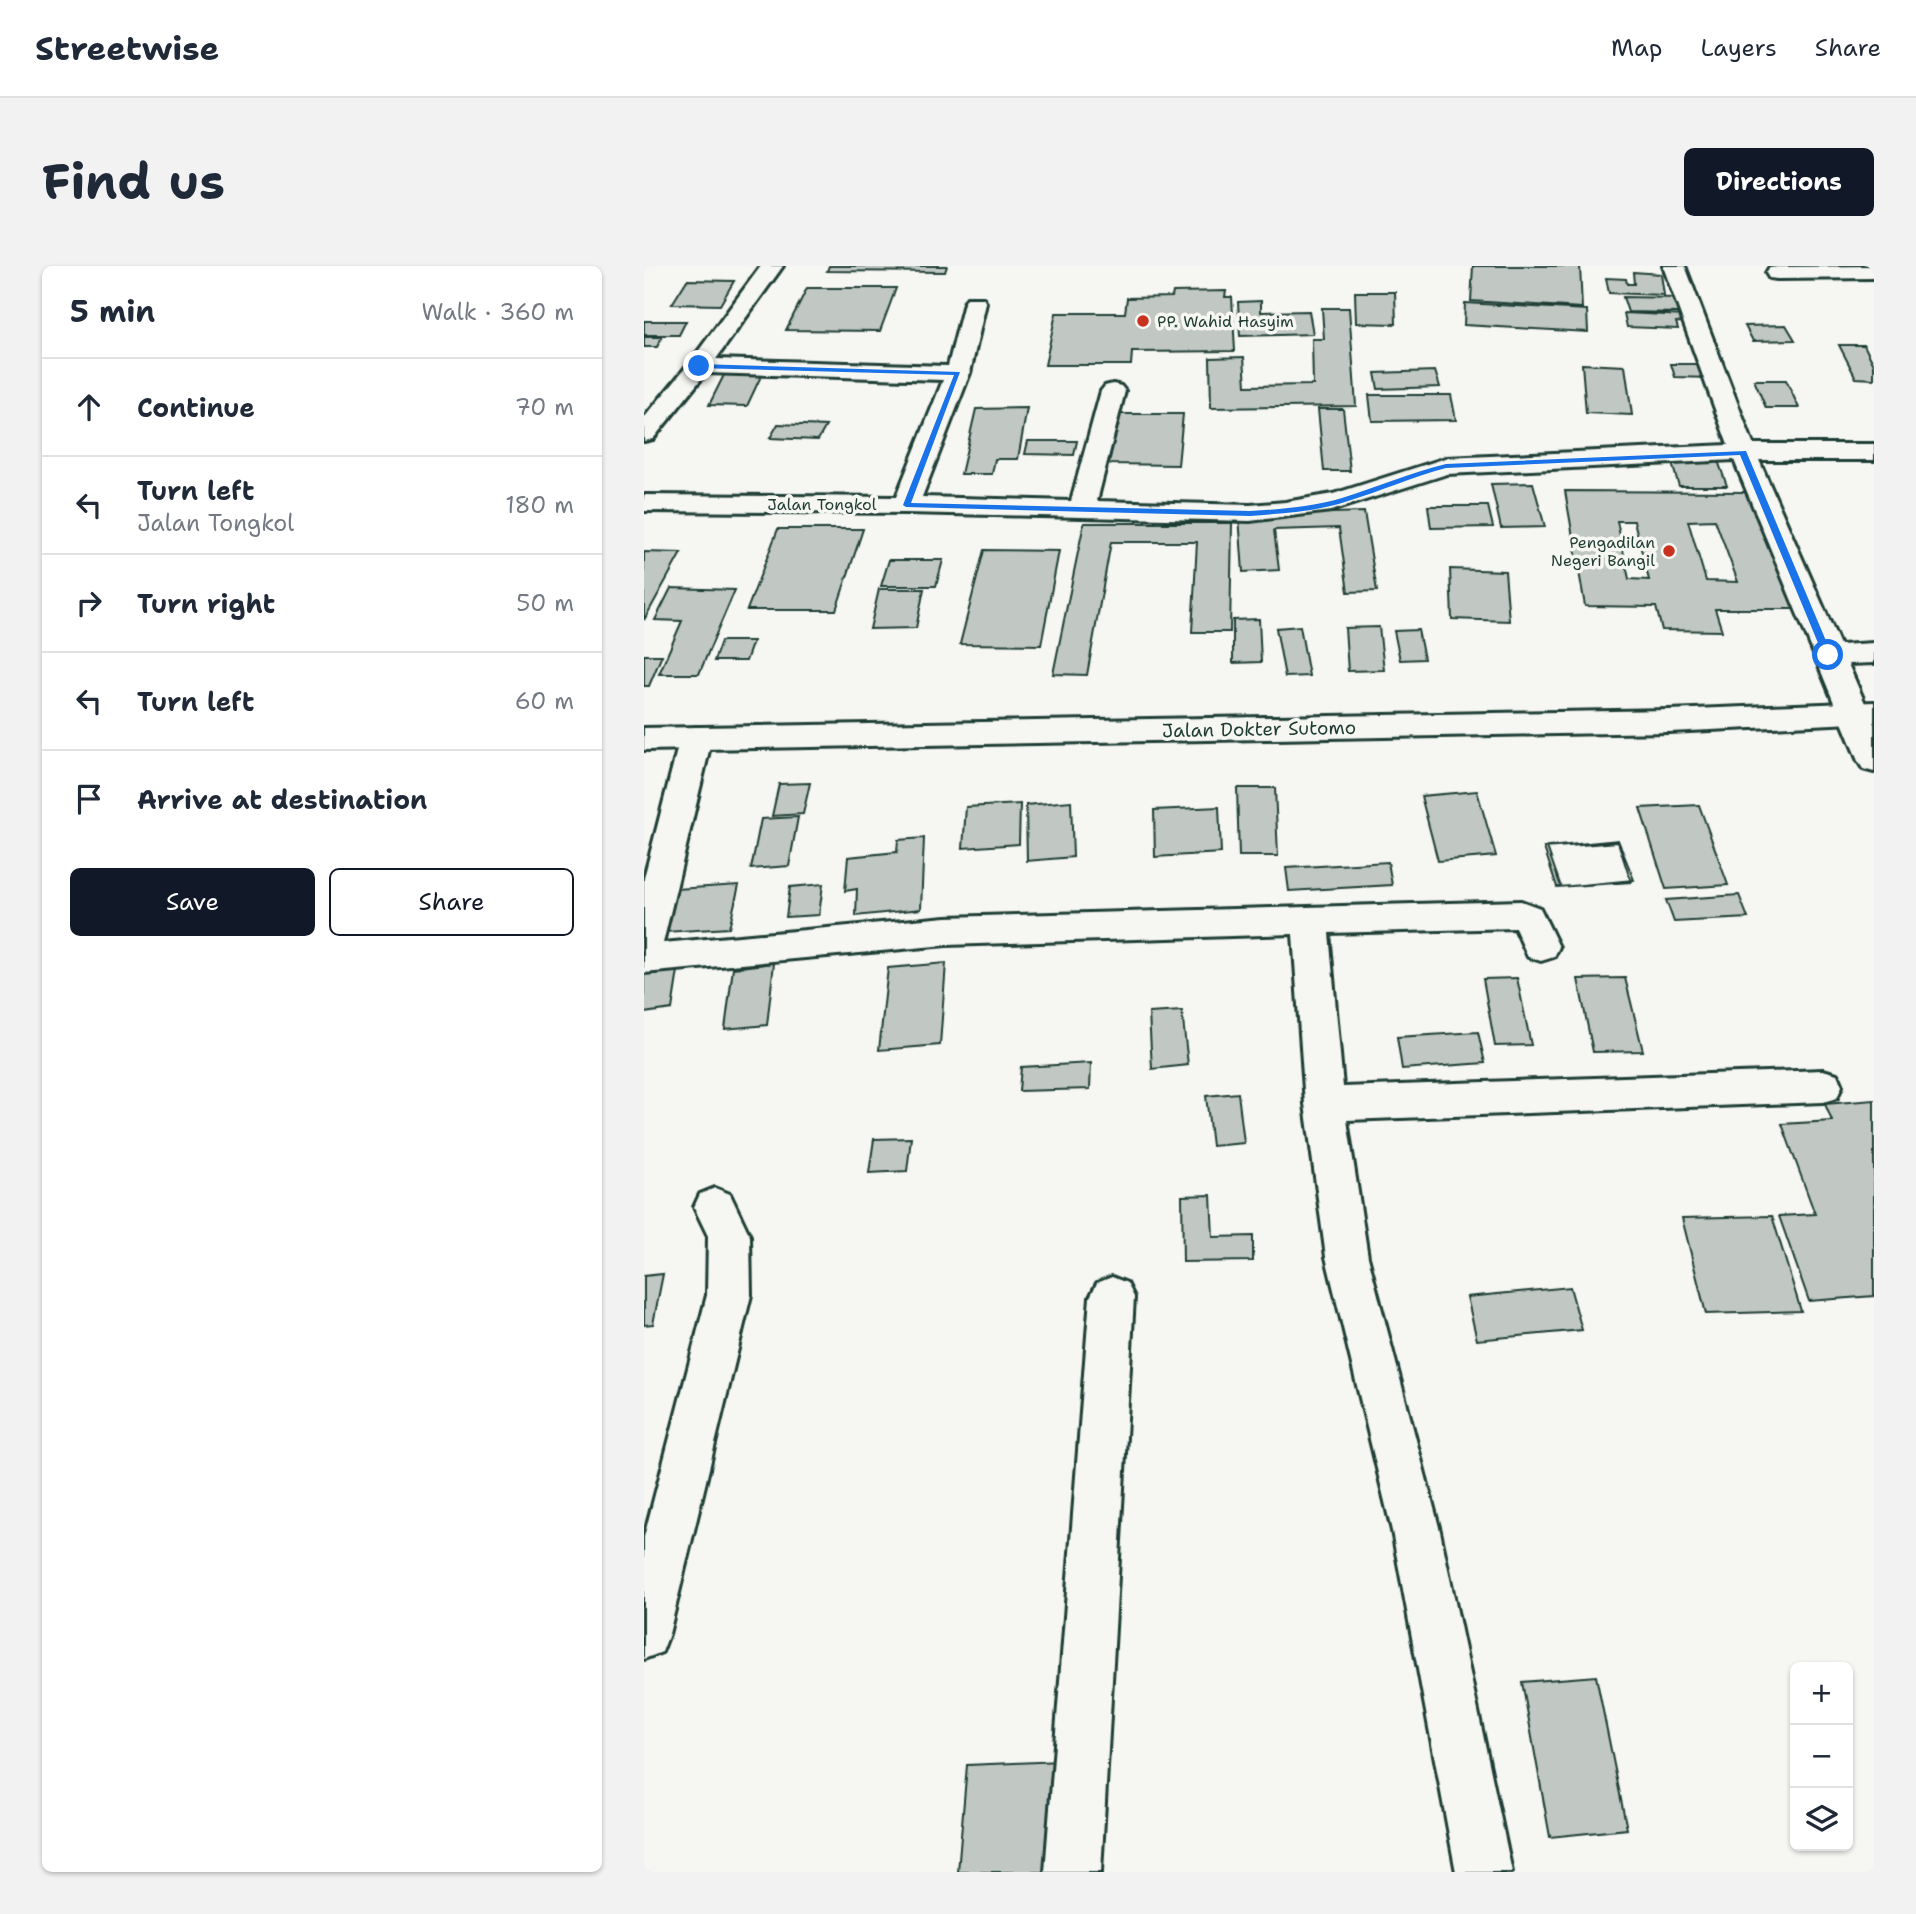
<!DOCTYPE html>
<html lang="en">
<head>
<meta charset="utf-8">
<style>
  :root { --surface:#fff; --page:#f2f2f3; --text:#1f2937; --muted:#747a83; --line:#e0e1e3; --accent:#111827 }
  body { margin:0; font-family:"Shantell Sans",sans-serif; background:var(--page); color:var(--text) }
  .controls { position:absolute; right:21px; bottom:21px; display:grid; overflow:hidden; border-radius:10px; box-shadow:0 2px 5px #0004 }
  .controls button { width:63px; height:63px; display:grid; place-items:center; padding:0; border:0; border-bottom:2px solid var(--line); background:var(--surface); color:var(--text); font:35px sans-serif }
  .stop { position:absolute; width:21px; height:21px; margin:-16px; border:5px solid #1a73e8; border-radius:50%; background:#fff }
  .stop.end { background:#1a73e8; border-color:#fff; box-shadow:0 2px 7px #0008 }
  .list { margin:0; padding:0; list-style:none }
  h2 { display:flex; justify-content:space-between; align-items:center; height:91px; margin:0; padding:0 28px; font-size:30px }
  h2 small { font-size:23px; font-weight:400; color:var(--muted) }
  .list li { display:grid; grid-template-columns:46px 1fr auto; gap:21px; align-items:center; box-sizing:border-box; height:98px; padding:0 28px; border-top:2px solid var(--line) }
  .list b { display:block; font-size:26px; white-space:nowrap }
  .list p { margin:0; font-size:23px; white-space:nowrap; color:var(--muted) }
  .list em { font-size:23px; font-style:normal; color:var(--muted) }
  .actions { display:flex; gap:14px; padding:21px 28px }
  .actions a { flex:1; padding:16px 0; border:2px solid var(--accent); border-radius:10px; text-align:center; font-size:24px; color:var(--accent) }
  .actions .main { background:var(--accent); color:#fff }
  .icon { flex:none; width:38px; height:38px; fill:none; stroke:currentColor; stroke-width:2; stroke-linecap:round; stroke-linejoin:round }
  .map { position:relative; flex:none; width:1230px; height:1606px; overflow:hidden; border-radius:10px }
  header { display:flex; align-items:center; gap:42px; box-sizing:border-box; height:98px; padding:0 35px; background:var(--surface); border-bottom:2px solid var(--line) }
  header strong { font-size:33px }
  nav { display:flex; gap:38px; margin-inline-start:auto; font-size:24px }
  .intro { display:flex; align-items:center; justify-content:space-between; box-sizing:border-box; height:168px; padding:0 42px }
  h1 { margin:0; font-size:49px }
  .button { padding:18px 32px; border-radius:10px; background:var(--accent); color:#fff; font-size:24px; font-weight:700 }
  main { display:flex; gap:42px; padding:0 42px }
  aside { flex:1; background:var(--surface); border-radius:10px; box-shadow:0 2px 5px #0004 }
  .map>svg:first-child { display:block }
</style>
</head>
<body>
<header>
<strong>Streetwise</strong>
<nav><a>Map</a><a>Layers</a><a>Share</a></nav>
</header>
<div class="intro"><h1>Find us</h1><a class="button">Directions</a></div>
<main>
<aside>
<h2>5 min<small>Walk · 360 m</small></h2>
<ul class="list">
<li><svg class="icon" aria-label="ahead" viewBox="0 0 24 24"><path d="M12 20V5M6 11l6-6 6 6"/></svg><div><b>Continue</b></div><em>70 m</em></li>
<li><svg class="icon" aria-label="left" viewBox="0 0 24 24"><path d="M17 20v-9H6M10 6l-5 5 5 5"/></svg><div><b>Turn left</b><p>Jalan Tongkol</p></div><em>180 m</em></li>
<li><svg class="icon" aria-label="right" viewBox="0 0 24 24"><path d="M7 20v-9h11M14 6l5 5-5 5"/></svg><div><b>Turn right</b></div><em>50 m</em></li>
<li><svg class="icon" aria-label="left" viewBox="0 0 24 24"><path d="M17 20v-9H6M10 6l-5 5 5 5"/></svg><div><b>Turn left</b></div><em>60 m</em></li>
<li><svg class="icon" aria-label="arrive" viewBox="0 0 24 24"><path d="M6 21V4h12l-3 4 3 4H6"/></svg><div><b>Arrive at destination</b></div></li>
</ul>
<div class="actions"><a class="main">Save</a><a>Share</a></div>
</aside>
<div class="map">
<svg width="1230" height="1606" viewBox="0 0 1230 1606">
  <rect width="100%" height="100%" fill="#f6f6f2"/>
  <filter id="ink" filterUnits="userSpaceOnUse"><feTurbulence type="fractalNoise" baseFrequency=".0143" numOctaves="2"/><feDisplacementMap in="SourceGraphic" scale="14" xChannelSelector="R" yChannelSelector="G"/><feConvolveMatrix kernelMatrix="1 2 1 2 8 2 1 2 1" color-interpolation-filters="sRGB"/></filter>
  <g filter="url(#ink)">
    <path fill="#c1c8c3" stroke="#1f3d34" stroke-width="2" fill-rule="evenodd" d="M185,0H303L301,6L183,5Z
      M829,0H936L938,42L827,35Z
      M989,6L1017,8L1020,29L965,27L962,12L982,13L983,18H990Z
      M43,14L90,15L76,39L28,38Z
      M163,22H252L236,65L142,64Z
      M582,25L581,31H588L591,85L488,86L487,99H401L412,47H481L483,32L528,31L529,26Z
      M711,26H751L752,58L712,57Z
      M979,31L1033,32L1037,47L984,46Z
      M617,35V46L665,45L669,68L596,70L594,36Z
      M821,37L943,44L944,66L820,59Z
      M678,42H705L712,140L567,142L566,92L600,91L602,120L669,119L668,73H680Z
      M980,47L1043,50L1044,57L1032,56L1034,63L983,61Z
      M0,55H42L35,69H0Z
      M1142,59L1151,74L1109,75L1101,60Z
      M0,71H18L13,81H0Z
      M1195,79H1220L1230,99V113L1212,112Z
      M938,98L981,100L988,149L942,147Z
      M1027,98H1063L1067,112L1031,111Z
      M791,105L796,121L734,123L731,107Z
      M81,107L118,108L103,140L65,139Z
      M1110,114H1142L1155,142H1122Z
      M725,129H807L812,154L728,155Z
      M383,142L374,193H351L348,208H317L332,143Z
      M674,143H699L706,205H680Z
      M473,148H539L534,199L465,198Z
      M134,158L182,160L174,174L126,172Z
      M384,175H433L430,189L381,188Z
      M1026,191L1073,192L1083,220H1035Z
      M889,217L901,261L857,262L847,218Z
      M921,225L1102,226L1150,343H1071L1078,365L1018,364L1012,341L941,340ZM1071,254L1094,316L1062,315L1044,255ZM973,255H990L1005,314L985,313Z
      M784,240H844L849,261L787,262Z
      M720,246L733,325L704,326L695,262L630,264L635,304L599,306L595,250Z
      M440,257H588L586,366H548L553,276H467L443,409L409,408Z
      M134,263H219L192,344H103Z
      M340,284L415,285L397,379L316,378Z
      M0,286L37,287L0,354Z
      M245,294H299L292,320H237Z
      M806,303L861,305L865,355L808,353Z
      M27,322L91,324L55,408H15L38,355L11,354Z
      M235,323H280L272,362L226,363Z
      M615,353L617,396L589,397V354Z
      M656,360L665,410L641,411L632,362Z
      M735,361L740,404L704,405L701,362Z
      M774,364L780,393L756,394L750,365Z
      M77,375H109L102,395H70Z
      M0,389H18L5,420H0Z
      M166,517L159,548L128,550L135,518Z
      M593,522H631L634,590H595Z
      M833,525L852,590L794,595L777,530Z
      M427,535L429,591L383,595L382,539Z
      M376,538L375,578L319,582L322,541Z
      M1055,539L1084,619L1022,623L996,542Z
      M575,541L577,587L511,591L510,544Z
      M154,551L145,600L107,603L117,553Z
      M280,572L277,643L212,650L213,623L201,625L204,591L253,586L254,574Z
      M974,574L990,614L917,621L903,581Z
      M974,576L987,616L913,621L900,582Z
      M744,596L748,619L645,625L642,602Z
      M179,618L175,649L142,651L146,621Z
      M95,619L85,662L21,666L32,623Z
      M1095,629L1104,652L1030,656L1022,634Z
      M36,692L28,743L0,747V696Z
      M130,697L123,759L81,763L89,702Z
      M302,697L296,779L235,784L244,702Z
      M873,712L887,779L851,780L839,713Z
      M981,712L999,785L949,786L934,713Z
      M538,745L544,799L508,803L505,747Z
      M834,766L841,797L758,803L753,771Z
      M447,797L446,823L375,825L377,801Z
      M594,827L600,877L568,880L562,830Z
      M1230,834V1030L1165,1035L1135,950L1171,948L1138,858L1188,855L1181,838Z
      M267,872L263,905L225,907L230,873Z
      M567,929L569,971L609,970V995L539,996L538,930Z
      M1128,950L1157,1045L1062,1048L1038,952Z
      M19,1008L9,1058L0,1059V1010Z
      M926,1021L938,1064L833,1074L823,1031Z
      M952,1410L983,1563L906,1571L878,1416Z
      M417,1495L412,1606H314L323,1499Z"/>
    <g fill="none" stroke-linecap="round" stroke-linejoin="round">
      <g stroke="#1f3d34" stroke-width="6">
        <path id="minor" d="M117,0H139L72,93L304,100L320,37L323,32H339L342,37L326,107L278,231L427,235L457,125L461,120L469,118L477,120L481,125L453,235L606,239L641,236L689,228L802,192L1084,179L1019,0H1041L1109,178H1230V194H1115L1196,379L1230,377V397L1204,398L1230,458V506L1219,503L1214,495L1090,194L803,208L687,245L606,255L262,247L0,245V229L252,231L299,114L62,107L9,173L0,175V152L47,95Z
          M1230,0V12L1133,13L1125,12L1122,7L1125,2L1133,1Z
          M52,461L63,464L68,472L19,677L302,651L877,635L896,642L915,681L910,691L897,695L884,691L871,662L685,667L699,821L1179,804L1193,808L1198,820L1193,832L1179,836L703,854L724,991L796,1265L868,1606H812L748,1265L682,991L661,838L649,668L302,679L0,707V612L36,472L41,464Z
          M71,922L86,928L106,970L107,1029L25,1368L18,1386L0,1393V1271L63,1029L64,970L50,941L56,928Z
          M468,1011L483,1017L490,1031L457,1606H401L446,1031L453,1017Z"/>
      </g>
      <g stroke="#1f3d34" stroke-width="6">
        <path id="highway" d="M1230,436V456L1025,466L0,484V462L1025,444Z"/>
      </g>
      <use href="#minor" fill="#f6f6f2" fill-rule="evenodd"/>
      <use href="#highway" fill="#f6f6f2" fill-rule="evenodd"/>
    </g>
  </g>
  <path fill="#1a73e8" d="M55,98L316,106L267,237L606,245C637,243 668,241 698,232C733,221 766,207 802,198L1102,185L1188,389L1184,392L1179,389L1096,189L802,202C768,211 737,225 704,235C672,246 639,247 606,250L262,241L259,239L310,109L52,102Z"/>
  <g fill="#c8321e" stroke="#f6f6f2" stroke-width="2.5">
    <circle cx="499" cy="55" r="7"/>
    <circle cx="1025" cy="285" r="7"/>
  </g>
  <g text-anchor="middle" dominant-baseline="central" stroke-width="7" stroke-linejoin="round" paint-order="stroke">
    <g font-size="16" fill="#1f3d34" stroke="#f6f6f2" text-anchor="start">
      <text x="513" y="55">PP. Wahid Hasyim</text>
      <text x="1011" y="276" text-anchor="end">Pengadilan<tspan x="1011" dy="18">Negeri Bangil</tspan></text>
    </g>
    <g font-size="16" fill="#1f3d34" stroke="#f6f6f2">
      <text x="178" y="238">Jalan Tongkol</text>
    </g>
    <g font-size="19" fill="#1f3d34" stroke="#f6f6f2">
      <text transform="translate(615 463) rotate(-1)">Jalan Dokter Sutomo</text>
    </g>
  </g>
</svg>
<div class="controls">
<button>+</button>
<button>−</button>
<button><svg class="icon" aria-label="layers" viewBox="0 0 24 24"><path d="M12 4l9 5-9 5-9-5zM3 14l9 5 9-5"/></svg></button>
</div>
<div class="stop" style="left:1184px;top:389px"></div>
<div class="stop end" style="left:55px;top:100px"></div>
</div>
</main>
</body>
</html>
